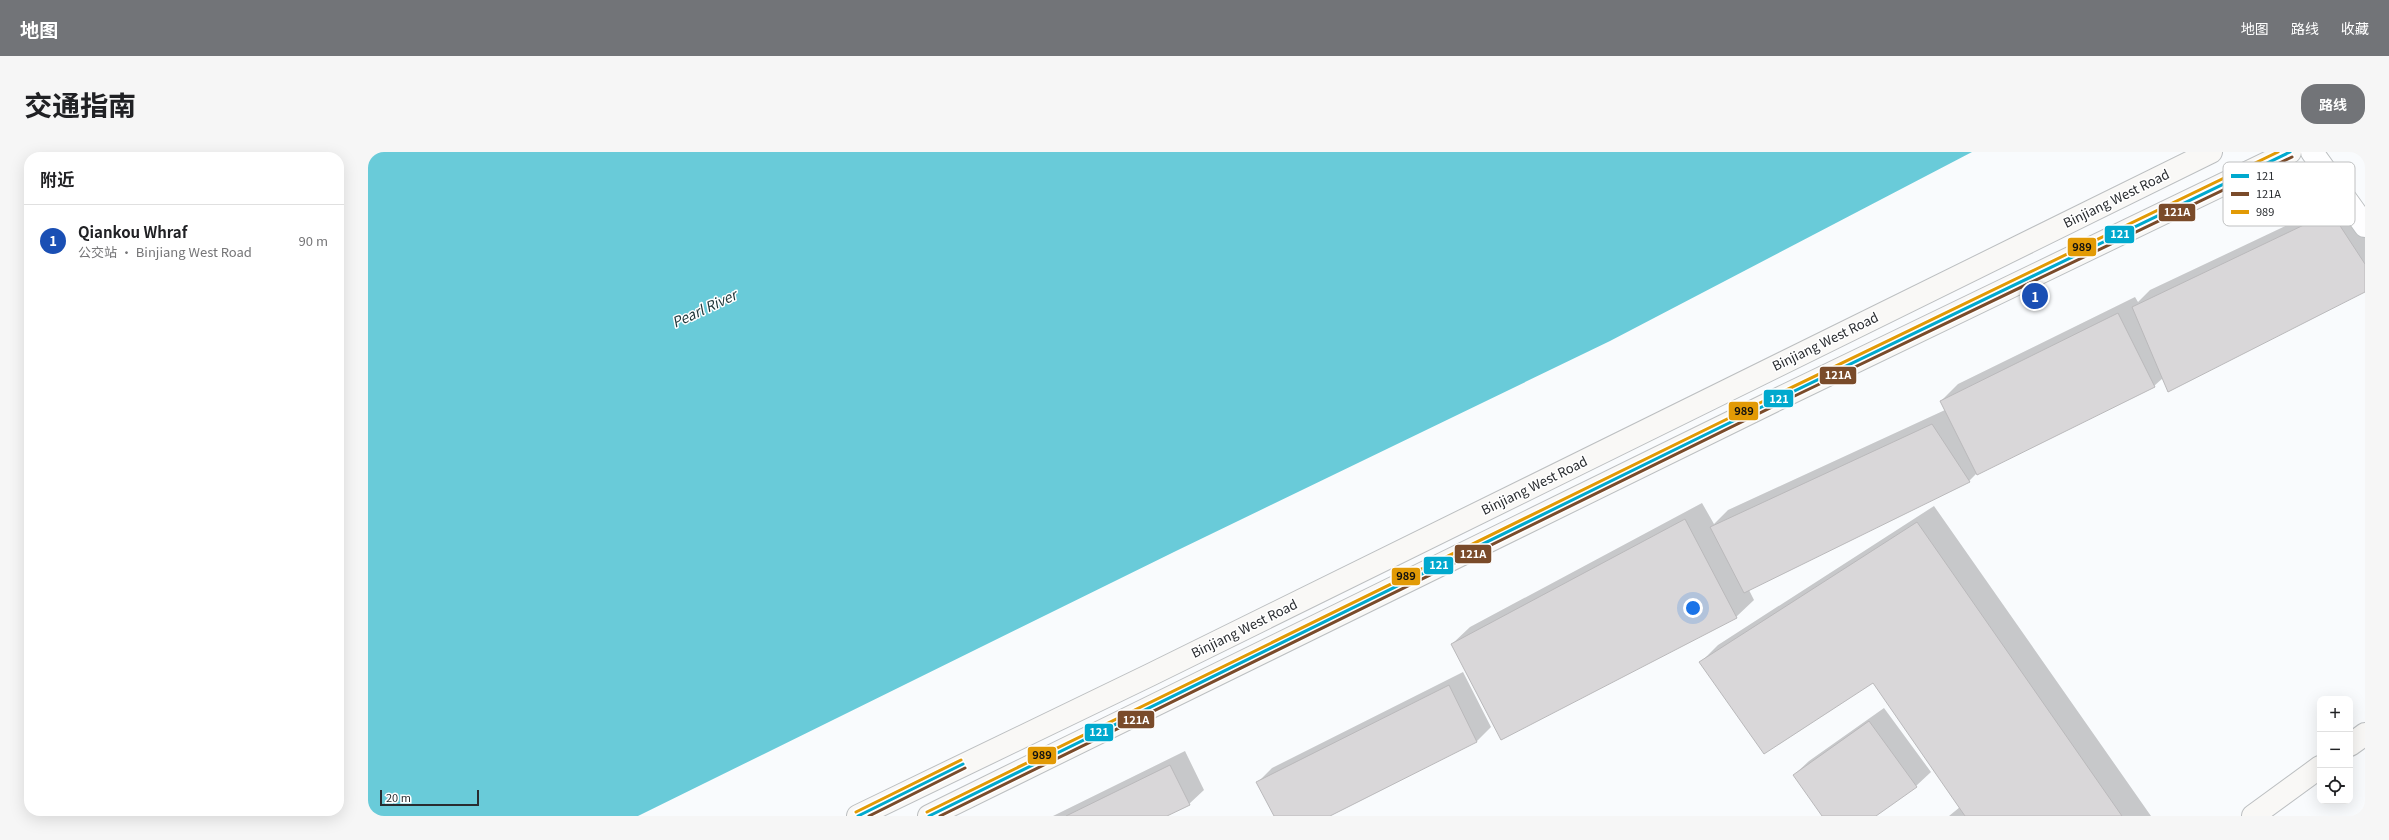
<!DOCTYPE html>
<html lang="zh">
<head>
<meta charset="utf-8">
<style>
  :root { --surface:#fff; --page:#f6f6f6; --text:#202124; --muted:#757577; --line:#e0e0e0; --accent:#727478 }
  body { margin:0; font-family:Georgia,"Noto Sans SC",serif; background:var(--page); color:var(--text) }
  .controls { position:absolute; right:12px; bottom:12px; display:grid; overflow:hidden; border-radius:8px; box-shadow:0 4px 16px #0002 }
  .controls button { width:36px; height:36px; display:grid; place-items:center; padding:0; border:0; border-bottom:1px solid var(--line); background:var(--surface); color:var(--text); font:20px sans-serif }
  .scale { position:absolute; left:12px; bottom:10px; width:99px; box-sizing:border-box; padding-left:4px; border:2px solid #292c30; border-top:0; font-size:11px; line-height:14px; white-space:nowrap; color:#292c30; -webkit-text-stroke:3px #fff; paint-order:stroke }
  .you { position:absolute; left:1325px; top:456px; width:14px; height:14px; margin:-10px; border:3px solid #fff; border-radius:50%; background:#1a73e8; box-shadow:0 0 0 6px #1a73e833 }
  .badge { display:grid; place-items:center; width:26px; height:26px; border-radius:50%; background:var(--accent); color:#fff; font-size:13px; font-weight:700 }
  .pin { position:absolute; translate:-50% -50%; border:2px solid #fff; box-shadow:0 1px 4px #0006 }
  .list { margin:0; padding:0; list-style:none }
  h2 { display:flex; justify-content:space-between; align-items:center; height:52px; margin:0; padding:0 16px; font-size:17px }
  h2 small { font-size:13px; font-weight:400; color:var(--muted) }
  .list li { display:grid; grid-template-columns:26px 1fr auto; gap:12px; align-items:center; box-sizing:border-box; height:72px; padding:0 16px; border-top:1px solid var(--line) }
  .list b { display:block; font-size:15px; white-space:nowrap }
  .list p { margin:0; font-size:13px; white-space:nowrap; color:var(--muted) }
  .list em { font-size:13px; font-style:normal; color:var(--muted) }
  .icon { flex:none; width:22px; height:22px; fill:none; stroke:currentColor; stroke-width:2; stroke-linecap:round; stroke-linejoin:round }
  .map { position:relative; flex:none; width:1997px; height:664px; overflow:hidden; border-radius:16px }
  header { display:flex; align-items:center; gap:24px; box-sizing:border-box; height:56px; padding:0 20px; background:var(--accent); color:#fff }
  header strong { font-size:19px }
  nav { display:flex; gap:22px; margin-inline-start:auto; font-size:14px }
  .intro { display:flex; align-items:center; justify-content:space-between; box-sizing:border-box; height:96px; padding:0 24px }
  h1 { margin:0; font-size:28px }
  .button { padding:10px 18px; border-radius:16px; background:var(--accent); color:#fff; font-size:14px; font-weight:700 }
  main { display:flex; gap:24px; padding:0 24px }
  aside { flex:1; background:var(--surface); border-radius:16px; box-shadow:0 4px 16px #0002 }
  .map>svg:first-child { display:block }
</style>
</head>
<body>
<header>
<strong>地图</strong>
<nav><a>地图</a><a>路线</a><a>收藏</a></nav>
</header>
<div class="intro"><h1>交通指南</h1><a class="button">路线</a></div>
<main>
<aside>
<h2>附近<small></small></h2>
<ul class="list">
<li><span class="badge" style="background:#1a4fb4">1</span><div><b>Qiankou Whraf</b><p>公交站 · Binjiang West Road</p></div><em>90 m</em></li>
</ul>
</aside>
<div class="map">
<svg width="1997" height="664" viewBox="0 0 1997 664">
  <rect width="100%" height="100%" fill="#f9fbfd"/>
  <path fill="#69cbd9" d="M0,0H1604L1242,189L808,399L270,664H0Z"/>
  <path fill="#0003" d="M1981,44L1997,69V139L1795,226L1786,234L1608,322L1601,329L1381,438L1386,448L1368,465L1084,492L1102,475L1334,351L1346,372L1360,358L1577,258L1573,249L1590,232L1767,145L1770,150L1782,138Z
    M1566,354L1783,664H1581L1592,655L1505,530L1333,510L1350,493Z
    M1095,520L1123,575L1109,589L960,664H907L890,630L904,616Z
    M1516,556L1563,620L1548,634L1506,664H1455L1426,623L1441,609Z
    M817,599L836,638L821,652L797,664H685Z"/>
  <path fill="#d9d7d9" stroke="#bab9bb" d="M1963,60L1997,112V140L1800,240L1764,155Z
    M1750,161L1787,235L1609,323L1572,249Z
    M1564,272L1602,330L1376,441L1342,375Z
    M1317,367L1369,466L1133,588L1083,492Z
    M1549,370L1754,664H1597L1505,531L1396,602L1331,510Z
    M1081,533L1109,590L962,664H906L888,630Z
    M1501,569L1549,635L1508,664H1454L1425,623Z
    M802,613L822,653L799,664H698Z"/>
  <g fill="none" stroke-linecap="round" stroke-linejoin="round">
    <g stroke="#bcbfc1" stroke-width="24">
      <path id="street" d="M1944,0L1997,74"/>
    </g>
    <g stroke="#bcbfc1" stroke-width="24">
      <path id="secondary" d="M1982,593L1997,582
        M490,664L782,523L1843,0
        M561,664L1410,247L1922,0
        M1885,664L1952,615"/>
    </g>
    <use href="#street" stroke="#fefeff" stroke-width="22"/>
    <use href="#secondary" stroke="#f9f8f6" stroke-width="22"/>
    <g stroke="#fff" stroke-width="6">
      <path id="bus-1" d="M490,664L595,612
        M561,664L1410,247L1922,0"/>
    </g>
    <g stroke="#fff" stroke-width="6">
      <path id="bus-2" d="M501,664L597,616
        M572,664L1412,251L1924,5"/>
    </g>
    <g stroke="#fff" stroke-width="6">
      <path id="bus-3" d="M488,660L593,608
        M559,660L1408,243L1910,0"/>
    </g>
    <use href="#bus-1" stroke="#00a9ce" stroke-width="3"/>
    <use href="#bus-2" stroke="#7a4b2a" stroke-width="3"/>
    <use href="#bus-3" stroke="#e29a05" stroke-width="3"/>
  </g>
  <g text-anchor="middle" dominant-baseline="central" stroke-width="3" stroke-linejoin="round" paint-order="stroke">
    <g font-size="13" fill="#292c30" stroke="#fff">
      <text transform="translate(1748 46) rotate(-26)">Binjiang West Road</text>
      <text transform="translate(1457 189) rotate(-26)">Binjiang West Road</text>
      <text transform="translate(1166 333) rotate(-26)">Binjiang West Road</text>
      <text transform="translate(876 476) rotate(-26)">Binjiang West Road</text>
    </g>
    <g font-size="14" font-style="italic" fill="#1e3538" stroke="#fff">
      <text transform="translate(336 156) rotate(-25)">Pearl River</text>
    </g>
  </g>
  <rect x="1855" y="10" width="132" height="64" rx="6" fill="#fff" stroke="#bfc0c1" stroke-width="1"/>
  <rect x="1863" y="22" width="18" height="4" fill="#00a9ce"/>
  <rect x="1863" y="40" width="18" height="4" fill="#7a4b2a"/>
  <rect x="1863" y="58" width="18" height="4" fill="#e29a05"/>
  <g font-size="11" fill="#292c30">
    <text x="1888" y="28">121</text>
    <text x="1888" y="46">121A</text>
    <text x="1888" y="64">989</text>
  </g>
  <g stroke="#fff" stroke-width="1.5">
    <rect x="1790" y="51" width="38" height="19" rx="4" fill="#7a4b2a"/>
    <rect x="1736" y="73" width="31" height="19" rx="4" fill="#00a9ce"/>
    <rect x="1699" y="85" width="30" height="20" rx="4" fill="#e29a05"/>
    <rect x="1451" y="214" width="38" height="19" rx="4" fill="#7a4b2a"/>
    <rect x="1395" y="237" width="31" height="19" rx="4" fill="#00a9ce"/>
    <rect x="1360" y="249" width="31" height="20" rx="4" fill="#e29a05"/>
    <rect x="1086" y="392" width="38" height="20" rx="4" fill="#7a4b2a"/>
    <rect x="1055" y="404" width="31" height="19" rx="4" fill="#00a9ce"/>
    <rect x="1023" y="415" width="30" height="19" rx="4" fill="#e29a05"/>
    <rect x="749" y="558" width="38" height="19" rx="4" fill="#7a4b2a"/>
    <rect x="716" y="571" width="30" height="19" rx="4" fill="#00a9ce"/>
    <rect x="659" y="594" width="30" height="19" rx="4" fill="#e29a05"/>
  </g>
  <g font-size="11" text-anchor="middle" font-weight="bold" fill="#fff">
    <text x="1809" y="64">121A</text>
    <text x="1752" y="86">121</text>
    <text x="1470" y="227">121A</text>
    <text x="1411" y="251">121</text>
    <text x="1105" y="406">121A</text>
    <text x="1071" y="417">121</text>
    <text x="768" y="572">121A</text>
    <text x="731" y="584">121</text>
  </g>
  <g font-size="11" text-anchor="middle" font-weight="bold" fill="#111">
    <text x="1714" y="99">989</text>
    <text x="1376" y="263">989</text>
    <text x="1038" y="428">989</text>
    <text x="674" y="607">989</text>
  </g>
</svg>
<div class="controls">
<button>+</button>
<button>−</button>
<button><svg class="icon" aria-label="locate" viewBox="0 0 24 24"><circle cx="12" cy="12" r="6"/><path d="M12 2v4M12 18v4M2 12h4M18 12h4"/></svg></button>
</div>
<div class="scale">20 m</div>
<div class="you"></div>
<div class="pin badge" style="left:1667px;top:144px;background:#1a4fb4">1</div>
</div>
</main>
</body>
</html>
